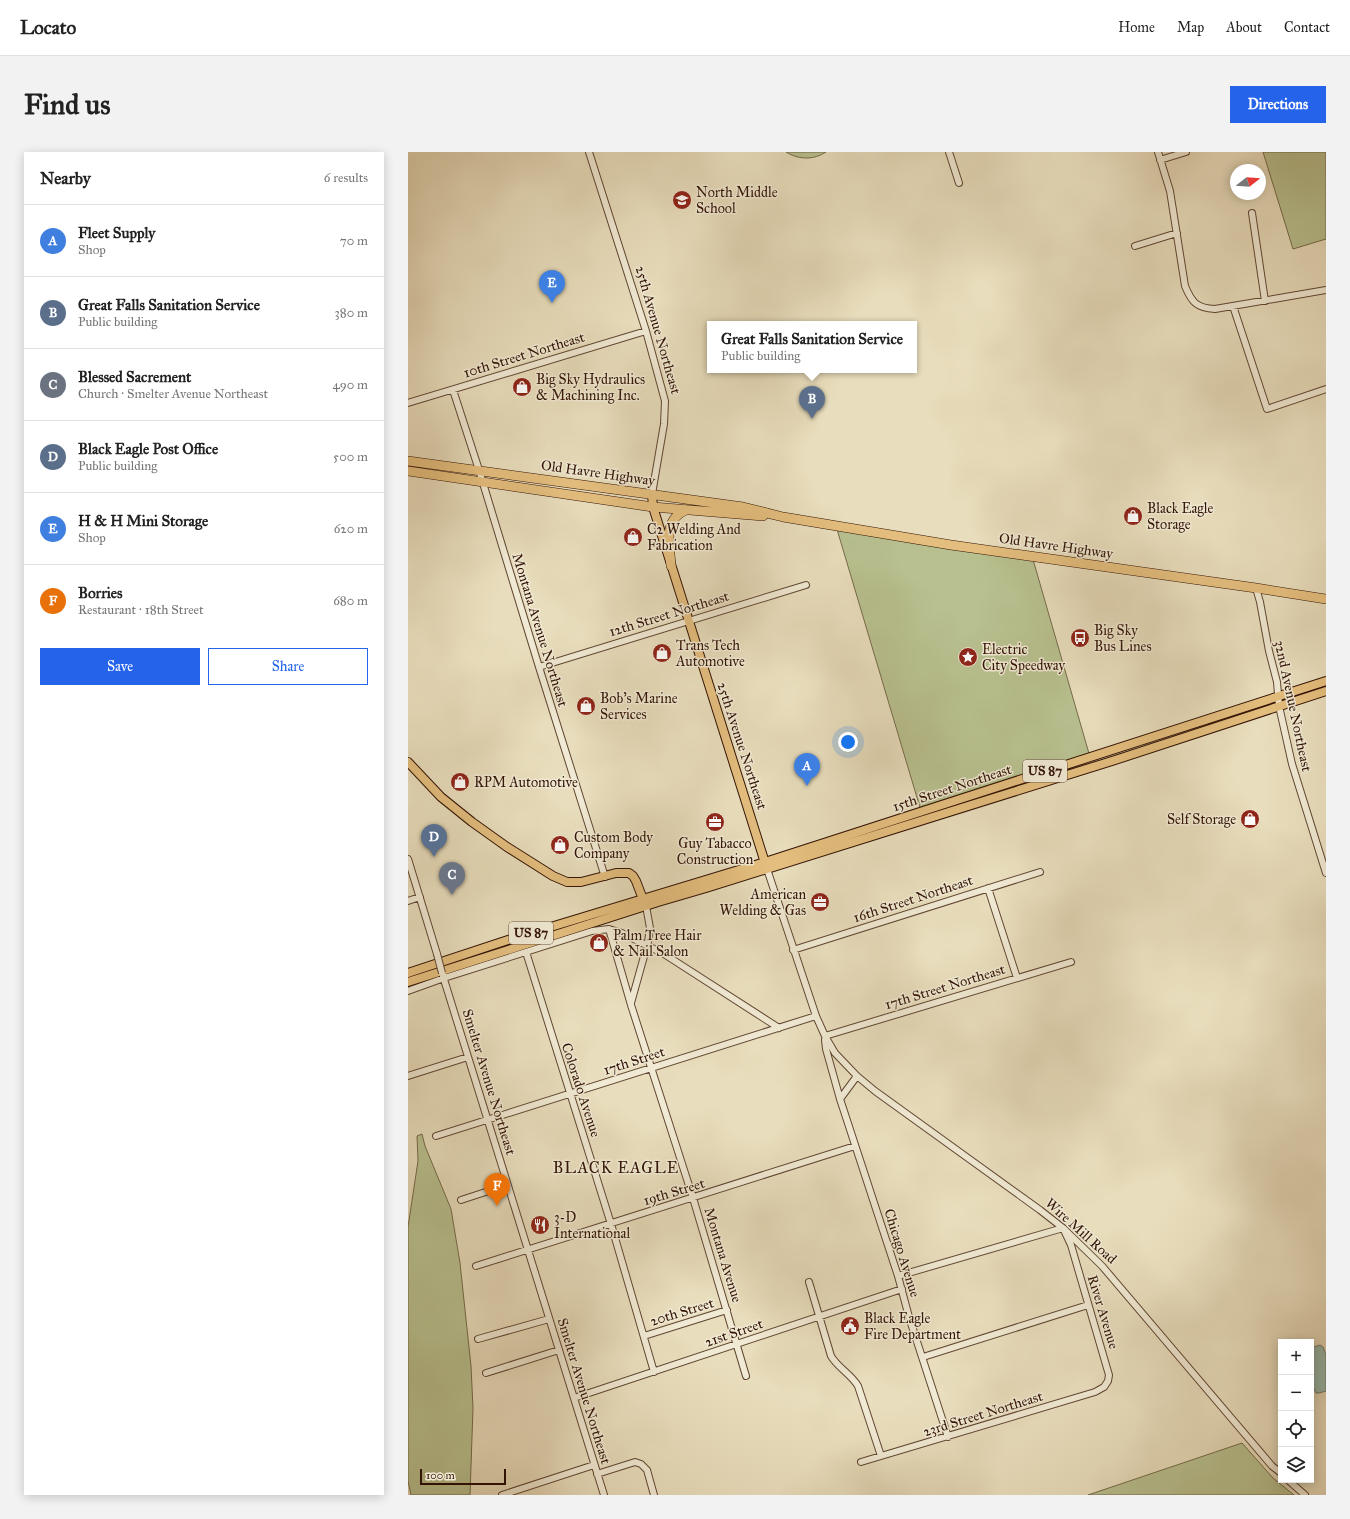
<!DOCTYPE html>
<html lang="en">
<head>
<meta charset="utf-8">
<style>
  :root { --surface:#fff; --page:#f2f2f2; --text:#222; --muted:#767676; --line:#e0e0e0; --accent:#2563eb }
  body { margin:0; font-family:"IM FELL Great Primer",serif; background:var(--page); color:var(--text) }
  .controls { position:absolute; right:12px; bottom:12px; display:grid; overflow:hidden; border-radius:0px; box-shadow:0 2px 10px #0003 }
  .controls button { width:36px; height:36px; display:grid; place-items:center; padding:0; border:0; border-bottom:1px solid var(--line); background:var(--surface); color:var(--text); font:20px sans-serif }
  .compass { position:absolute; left:822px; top:12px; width:36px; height:36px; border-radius:50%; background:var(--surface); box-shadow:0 2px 10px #0003; rotate:73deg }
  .scale { position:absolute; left:12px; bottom:10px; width:86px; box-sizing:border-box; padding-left:4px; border:2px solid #321305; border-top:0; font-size:11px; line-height:14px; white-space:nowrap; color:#321305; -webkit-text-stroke:3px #f0e9d3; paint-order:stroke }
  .you { position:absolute; left:440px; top:590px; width:14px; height:14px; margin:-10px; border:3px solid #fff; border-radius:50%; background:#1a73e8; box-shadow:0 0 0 6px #1a73e833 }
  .badge { display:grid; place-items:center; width:26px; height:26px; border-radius:50%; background:var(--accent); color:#fff; font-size:13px; font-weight:700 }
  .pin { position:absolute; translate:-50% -33px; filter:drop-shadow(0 1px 2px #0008) }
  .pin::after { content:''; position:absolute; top:21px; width:14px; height:12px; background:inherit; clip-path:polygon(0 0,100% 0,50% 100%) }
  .popup { position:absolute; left:299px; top:169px; width:210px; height:52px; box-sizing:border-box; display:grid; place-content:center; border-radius:0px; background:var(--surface); filter:drop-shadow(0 1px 3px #0005); font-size:13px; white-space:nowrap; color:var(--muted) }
  .popup b { font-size:15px; color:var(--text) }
  .popup::after { content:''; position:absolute; left:50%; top:100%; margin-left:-8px; border:8px solid transparent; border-top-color:var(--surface) }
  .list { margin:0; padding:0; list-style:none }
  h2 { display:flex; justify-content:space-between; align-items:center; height:52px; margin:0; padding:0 16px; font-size:17px }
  h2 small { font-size:13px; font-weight:400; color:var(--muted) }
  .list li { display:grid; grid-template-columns:26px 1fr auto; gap:12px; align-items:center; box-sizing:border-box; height:72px; padding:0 16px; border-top:1px solid var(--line) }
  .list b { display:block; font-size:15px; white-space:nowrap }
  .list p { margin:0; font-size:13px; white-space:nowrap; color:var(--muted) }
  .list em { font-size:13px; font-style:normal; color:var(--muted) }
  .actions { display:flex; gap:8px; padding:12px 16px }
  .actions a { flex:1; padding:9px 0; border:1px solid var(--accent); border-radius:0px; text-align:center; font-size:14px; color:var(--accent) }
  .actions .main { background:var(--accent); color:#fff }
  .icon { flex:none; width:22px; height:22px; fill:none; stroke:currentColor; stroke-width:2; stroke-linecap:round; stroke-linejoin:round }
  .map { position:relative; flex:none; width:918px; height:1343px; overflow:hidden; border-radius:0px }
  header { display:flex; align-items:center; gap:24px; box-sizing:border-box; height:56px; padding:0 20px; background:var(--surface); border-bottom:1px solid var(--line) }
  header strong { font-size:19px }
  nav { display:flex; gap:22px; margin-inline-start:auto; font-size:14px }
  .intro { display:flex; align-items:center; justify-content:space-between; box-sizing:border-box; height:96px; padding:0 24px }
  h1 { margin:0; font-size:28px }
  .button { padding:10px 18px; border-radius:0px; background:var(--accent); color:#fff; font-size:14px; font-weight:700 }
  main { display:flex; gap:24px; padding:0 24px }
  aside { flex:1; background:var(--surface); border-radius:0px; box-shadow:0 2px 10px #0003 }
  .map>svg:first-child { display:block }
</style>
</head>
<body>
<header>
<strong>Locato</strong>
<nav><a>Home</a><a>Map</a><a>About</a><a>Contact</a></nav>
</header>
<div class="intro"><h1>Find us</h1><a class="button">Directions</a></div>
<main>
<aside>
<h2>Nearby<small>6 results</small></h2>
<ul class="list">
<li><span class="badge" style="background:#3f7fe0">A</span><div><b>Fleet Supply</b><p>Shop</p></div><em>70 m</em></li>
<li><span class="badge" style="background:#5c6f8a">B</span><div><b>Great Falls Sanitation Service</b><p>Public building</p></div><em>380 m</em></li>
<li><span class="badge" style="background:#6b7280">C</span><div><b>Blessed Sacrement</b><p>Church · Smelter Avenue Northeast</p></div><em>490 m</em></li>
<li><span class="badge" style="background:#5c6f8a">D</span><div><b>Black Eagle Post Office</b><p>Public building</p></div><em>500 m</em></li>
<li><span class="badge" style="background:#3f7fe0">E</span><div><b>H &amp; H Mini Storage</b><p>Shop</p></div><em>620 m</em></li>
<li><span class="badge" style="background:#e8710a">F</span><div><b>Borries</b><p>Restaurant · 18th Street</p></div><em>680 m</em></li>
</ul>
<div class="actions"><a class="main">Save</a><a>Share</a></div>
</aside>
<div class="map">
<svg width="918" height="1343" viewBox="0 0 918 1343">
  <rect width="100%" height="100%" fill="#e8ddbc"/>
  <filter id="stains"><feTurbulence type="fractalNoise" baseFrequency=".005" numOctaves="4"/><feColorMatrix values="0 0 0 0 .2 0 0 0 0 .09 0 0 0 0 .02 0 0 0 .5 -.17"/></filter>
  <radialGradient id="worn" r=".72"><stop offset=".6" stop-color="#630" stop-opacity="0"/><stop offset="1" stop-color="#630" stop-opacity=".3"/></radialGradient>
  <path fill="#b8c08f" stroke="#756a4a" d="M378,0H418C406,8 391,8 378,0Z
    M855,0H918V87L885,97Z
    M428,374L624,404L682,605L513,659Z
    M14,982L17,994L43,1057L52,1111L63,1214L65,1256L62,1343H3L0,1329V1075L10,1009L9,984Z
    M834,1291L865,1326L886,1343H680Z"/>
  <path fill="#97bcb1" stroke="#6f786c" d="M912,1193L915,1195L918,1203V1239L911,1241H908C900,1228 903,1210 903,1196Z"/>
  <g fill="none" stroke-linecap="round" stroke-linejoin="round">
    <g stroke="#604633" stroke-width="8">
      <path id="minor" d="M181,0L238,179L257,249L256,272L244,342
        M541,0L551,31
        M750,0L762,39L777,134C784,151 789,156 807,157L918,138
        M752,8L778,0
        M844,61L857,149
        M727,94L769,81
        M825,154L859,257L918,237
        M45,238L71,318L131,515L197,725
        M0,251L238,179
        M848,436L852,450L861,499L869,530L871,554L884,612L918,721
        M131,515L398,433
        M0,707L29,802
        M359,717L408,864L417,884L427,901L449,924L467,939L632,1058L655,1076L694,1114L864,1314L873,1321
        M580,736L609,826
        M0,749L12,745
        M201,777L223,853L285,1046L338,1224
        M385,798L632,720
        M118,800L203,1072L246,1220
        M34,821L196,1343
        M0,839L36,826L184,779L201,777L214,781L256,802L371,876
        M223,851L240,790L242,776L238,754
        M417,884L663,810
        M417,888L418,897L432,947L490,1124L501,1165L540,1285
        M0,924L60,905
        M432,947L449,924
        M28,984L408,864
        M53,1048L99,1033
        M68,1114L447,994
        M401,1130L423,1204C430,1216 443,1222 450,1234L473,1304
        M236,1184L319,1158
        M70,1187L141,1167
        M515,1205L680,1153
        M78,1221L151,1198
        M166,1246L494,1137
        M453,1310L687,1240L696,1235L700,1229L701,1223L663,1093L655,1076L490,1124
        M189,1322L227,1310L233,1312L239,1318L246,1343
        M880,1328L897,1343
        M94,1343L186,1313"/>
    </g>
    <g stroke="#321305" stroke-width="10">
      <path id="major" d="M244,342L245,355L358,714
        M0,610L33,645L64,670L99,695L145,724L159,730H173L208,721H221L225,724L228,729L236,750
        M0,821L103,787L357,710L918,529
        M0,830L250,750L298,736L704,609L918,539"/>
    </g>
    <g stroke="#321305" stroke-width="10">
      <path id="highway" d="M0,309L335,355L375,365L543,393L848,436L918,447
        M0,319L245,355L355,364
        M263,414C262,393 254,368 278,358"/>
    </g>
    <use href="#minor" stroke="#f0e9d3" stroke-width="6"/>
    <use href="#major" stroke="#e4be7e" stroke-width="8"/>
    <use href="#highway" stroke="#e4be7e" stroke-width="9"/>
    <g stroke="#604633" stroke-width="8" stroke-linecap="butt">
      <path id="minor-bridge" d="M29,802L34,821"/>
    </g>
    <use href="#minor-bridge" stroke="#f0e9d3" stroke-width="6"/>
  </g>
  <defs>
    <g id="school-disc" transform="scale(1)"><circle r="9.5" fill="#8f2418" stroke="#f0e9d3"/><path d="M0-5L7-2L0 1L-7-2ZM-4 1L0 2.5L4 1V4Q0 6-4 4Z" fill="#fff"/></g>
    <g id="shop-disc" transform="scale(1)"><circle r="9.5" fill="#8f2418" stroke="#f0e9d3"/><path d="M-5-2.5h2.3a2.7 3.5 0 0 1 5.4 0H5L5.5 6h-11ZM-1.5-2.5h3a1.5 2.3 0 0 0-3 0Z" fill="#fff"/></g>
    <g id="bus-disc" transform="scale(1)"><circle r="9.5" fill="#8f2418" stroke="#f0e9d3"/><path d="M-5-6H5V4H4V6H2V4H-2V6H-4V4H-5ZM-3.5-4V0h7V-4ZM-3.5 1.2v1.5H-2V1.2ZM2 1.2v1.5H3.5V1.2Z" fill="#fff"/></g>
    <g id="sight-disc" transform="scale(1)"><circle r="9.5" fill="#8f2418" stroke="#f0e9d3"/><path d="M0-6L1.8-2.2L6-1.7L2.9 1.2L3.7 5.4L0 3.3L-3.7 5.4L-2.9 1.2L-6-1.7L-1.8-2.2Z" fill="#fff"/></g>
    <g id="office-disc" transform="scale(1)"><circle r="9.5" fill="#8f2418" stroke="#f0e9d3"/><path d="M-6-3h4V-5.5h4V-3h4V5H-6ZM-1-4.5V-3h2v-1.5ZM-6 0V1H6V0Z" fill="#fff"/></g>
    <g id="restaurant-disc" transform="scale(1)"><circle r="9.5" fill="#8f2418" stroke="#f0e9d3"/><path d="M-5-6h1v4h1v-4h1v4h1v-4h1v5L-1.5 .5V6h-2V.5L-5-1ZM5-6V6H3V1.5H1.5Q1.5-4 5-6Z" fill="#fff"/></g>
    <g id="civic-disc" transform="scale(1)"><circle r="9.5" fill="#8f2418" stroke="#f0e9d3"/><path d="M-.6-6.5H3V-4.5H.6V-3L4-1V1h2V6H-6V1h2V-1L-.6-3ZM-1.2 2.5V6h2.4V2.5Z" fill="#fff"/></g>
  </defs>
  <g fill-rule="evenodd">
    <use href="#school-disc" x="274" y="48"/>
    <use href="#shop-disc" x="114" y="235"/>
    <use href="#shop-disc" x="725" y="364"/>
    <use href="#shop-disc" x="225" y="385"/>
    <use href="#bus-disc" x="672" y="486"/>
    <use href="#shop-disc" x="254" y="501"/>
    <use href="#sight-disc" x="560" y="505"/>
    <use href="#shop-disc" x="178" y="554"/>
    <use href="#shop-disc" x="52" y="630"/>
    <use href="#shop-disc" x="842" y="667"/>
    <use href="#office-disc" x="307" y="670"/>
    <use href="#shop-disc" x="152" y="693"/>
    <use href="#office-disc" x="412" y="750"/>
    <use href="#shop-disc" x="191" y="791"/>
    <use href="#restaurant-disc" x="132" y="1073"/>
    <use href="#civic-disc" x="442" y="1174"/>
  </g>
  <g text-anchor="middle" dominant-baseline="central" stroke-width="3" stroke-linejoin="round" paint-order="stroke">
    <g fill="#f0e9d3" stroke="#6b5343" stroke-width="1">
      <rect x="615" y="608" width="44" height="22" rx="3"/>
      <rect x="101" y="770" width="44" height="22" rx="3"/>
    </g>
    <g font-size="13" font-weight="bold" fill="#321305">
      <text x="637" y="619">US 87</text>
      <text x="123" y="781">US 87</text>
    </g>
    <g font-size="14" fill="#321305" stroke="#f0e9d3" text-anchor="start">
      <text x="288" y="40">North Middle<tspan x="288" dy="16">School</tspan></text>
      <text x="128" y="227">Big Sky Hydraulics<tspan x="128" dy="16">&amp; Machining Inc.</tspan></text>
      <text x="739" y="356">Black Eagle<tspan x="739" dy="16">Storage</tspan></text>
      <text x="239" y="377">C2 Welding And<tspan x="239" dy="16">Fabrication</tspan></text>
      <text x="686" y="478">Big Sky<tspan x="686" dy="16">Bus Lines</tspan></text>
      <text x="268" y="493">Trans Tech<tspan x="268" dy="16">Automotive</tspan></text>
      <text x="574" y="497">Electric<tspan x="574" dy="16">City Speedway</tspan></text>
      <text x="192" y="546">Bob's Marine<tspan x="192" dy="16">Services</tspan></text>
      <text x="66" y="630">RPM Automotive</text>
      <text x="828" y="667" text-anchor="end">Self Storage</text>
      <text x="166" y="685">Custom Body<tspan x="166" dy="16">Company</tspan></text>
      <text x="307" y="691" text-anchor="middle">Guy Tabacco<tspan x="307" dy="16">Construction</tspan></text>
      <text x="398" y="742" text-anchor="end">American<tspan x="398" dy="16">Welding &amp; Gas</tspan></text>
      <text x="205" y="783">Palm Tree Hair<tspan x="205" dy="16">&amp; Nail Salon</tspan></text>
      <text x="146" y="1065">3-D<tspan x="146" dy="16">International</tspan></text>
      <text x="456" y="1166">Black Eagle<tspan x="456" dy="16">Fire Department</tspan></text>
    </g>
    <g font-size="14" fill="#321305" stroke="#f0e9d3">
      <text transform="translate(250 178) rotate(74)">25th Avenue Northeast</text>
      <text transform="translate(116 203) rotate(-17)">10th Street Northeast</text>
      <text transform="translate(190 321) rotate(8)">Old Havre Highway</text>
      <text transform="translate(648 394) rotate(8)">Old Havre Highway</text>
      <text transform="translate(261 462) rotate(-17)">12th Street Northeast</text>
      <text transform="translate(132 478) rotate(73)">Montana Avenue Northeast</text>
      <text transform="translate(885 554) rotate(78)">32nd Avenue Northeast</text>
      <text transform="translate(334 594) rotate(72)">25th Avenue Northeast</text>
      <text transform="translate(544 636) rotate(-18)">15th Street Northeast</text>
      <text transform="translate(505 747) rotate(-18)">16th Street Northeast</text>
      <text transform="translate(537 835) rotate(-17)">17th Street Northeast</text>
      <text transform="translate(226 909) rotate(-18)">17th Street</text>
      <text transform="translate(81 930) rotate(73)">Smelter Avenue Northeast</text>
      <text transform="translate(173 938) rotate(72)">Colorado Avenue</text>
      <text transform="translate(266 1040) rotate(-17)">19th Street</text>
      <text transform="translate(673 1079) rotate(42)">Wire Mill Road</text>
      <text transform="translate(494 1101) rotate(73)">Chicago Avenue</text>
      <text transform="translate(315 1103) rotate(73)">Montana Avenue</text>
      <text transform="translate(274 1160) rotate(-17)">20th Street</text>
      <text transform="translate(695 1160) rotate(73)">River Avenue</text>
      <text transform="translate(326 1181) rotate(-19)">21st Street</text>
      <text transform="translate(176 1239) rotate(73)">Smelter Avenue Northeast</text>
      <text transform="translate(575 1262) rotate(-17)">23rd Street Northeast</text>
    </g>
    <g font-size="16" letter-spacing="1" fill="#321305" stroke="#f0e9d3">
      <text x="208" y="1015">BLACK EAGLE</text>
    </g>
  </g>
  <rect width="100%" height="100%" filter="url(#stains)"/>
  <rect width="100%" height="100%" fill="url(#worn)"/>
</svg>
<div class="controls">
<button>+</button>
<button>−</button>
<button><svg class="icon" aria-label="locate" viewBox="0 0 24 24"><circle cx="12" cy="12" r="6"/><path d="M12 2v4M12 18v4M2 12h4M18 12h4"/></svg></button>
<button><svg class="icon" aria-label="layers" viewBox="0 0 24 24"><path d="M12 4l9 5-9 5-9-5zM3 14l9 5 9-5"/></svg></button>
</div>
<svg class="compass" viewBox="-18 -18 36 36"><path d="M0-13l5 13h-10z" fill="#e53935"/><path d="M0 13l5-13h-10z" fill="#767676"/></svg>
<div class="scale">100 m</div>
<div class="you"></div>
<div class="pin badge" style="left:399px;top:634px;background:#3f7fe0">A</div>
<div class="pin badge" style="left:404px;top:267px;background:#5c6f8a">B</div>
<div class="popup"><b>Great Falls Sanitation Service</b>Public building</div>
<div class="pin badge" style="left:44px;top:743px;background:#6b7280">C</div>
<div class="pin badge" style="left:26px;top:705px;background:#5c6f8a">D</div>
<div class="pin badge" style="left:144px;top:151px;background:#3f7fe0">E</div>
<div class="pin badge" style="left:89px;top:1054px;background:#e8710a">F</div>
</div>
</main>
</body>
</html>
